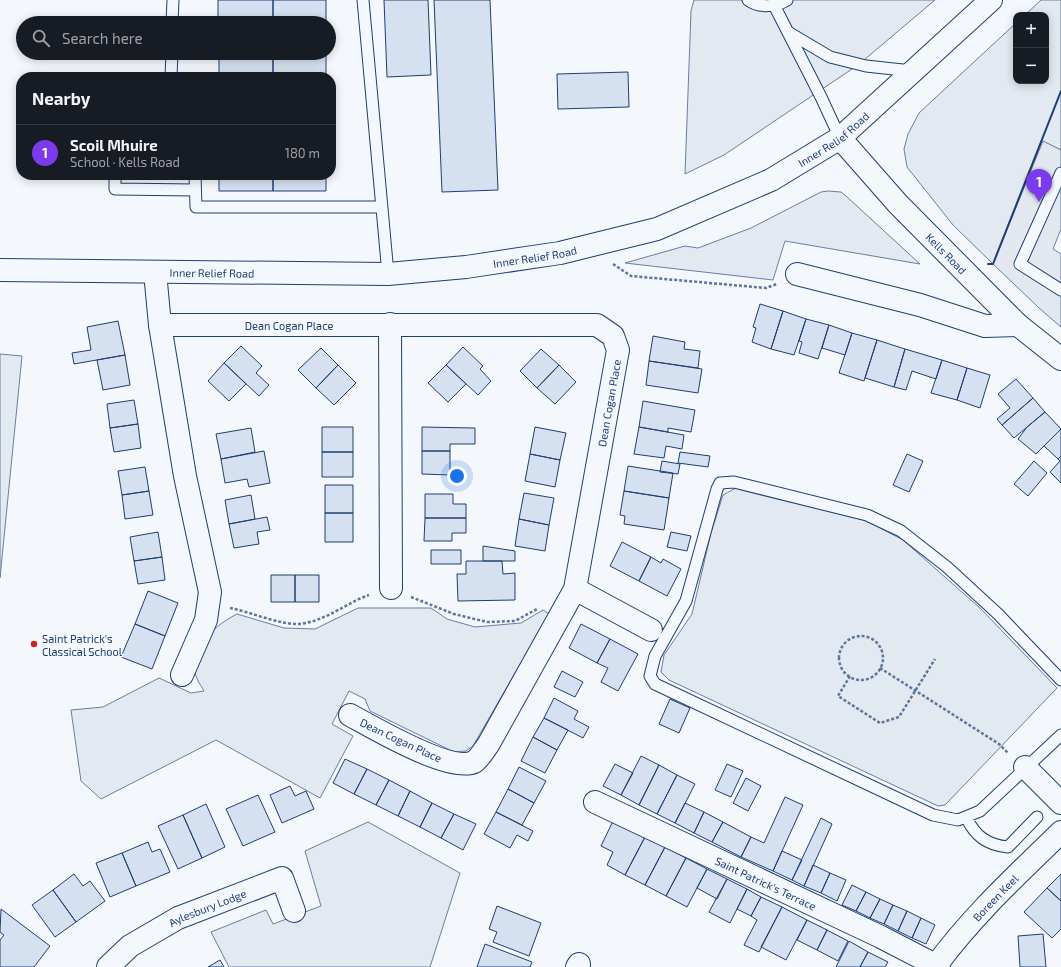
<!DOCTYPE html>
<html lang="en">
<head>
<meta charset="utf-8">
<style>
  :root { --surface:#171b24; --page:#20242c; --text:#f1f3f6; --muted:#9ea1a6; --line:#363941; --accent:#7c3aed }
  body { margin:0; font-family:"Exo 2",sans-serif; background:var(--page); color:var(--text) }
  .controls { position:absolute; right:12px; top:12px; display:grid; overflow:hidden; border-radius:8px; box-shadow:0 2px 10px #0003 }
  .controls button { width:36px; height:36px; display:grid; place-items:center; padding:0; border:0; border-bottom:1px solid var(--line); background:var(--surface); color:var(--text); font:20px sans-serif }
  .you { position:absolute; left:457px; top:476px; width:14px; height:14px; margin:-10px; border:3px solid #fff; border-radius:50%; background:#1a73e8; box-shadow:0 0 0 6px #1a73e833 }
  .badge { display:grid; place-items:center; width:26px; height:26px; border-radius:50%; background:var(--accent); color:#fff; font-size:13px; font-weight:700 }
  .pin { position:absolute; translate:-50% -33px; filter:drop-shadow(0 1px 2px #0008) }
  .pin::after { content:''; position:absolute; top:21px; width:14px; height:12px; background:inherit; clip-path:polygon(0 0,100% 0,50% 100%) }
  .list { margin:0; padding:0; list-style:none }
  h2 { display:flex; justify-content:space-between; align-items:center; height:52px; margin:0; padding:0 16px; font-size:17px }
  h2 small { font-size:13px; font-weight:400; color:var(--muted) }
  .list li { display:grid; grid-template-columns:26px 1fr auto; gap:12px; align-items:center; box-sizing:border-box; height:56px; padding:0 16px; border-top:1px solid var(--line) }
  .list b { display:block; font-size:15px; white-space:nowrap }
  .list p { margin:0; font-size:13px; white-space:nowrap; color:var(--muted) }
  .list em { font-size:13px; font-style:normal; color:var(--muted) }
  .icon { flex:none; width:22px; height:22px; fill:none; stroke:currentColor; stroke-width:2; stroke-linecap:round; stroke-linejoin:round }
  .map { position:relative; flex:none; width:1061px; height:967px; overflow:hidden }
  .search { position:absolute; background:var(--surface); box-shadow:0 2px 10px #0003; left:16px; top:16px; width:320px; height:44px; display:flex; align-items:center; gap:10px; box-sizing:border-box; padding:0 14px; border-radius:22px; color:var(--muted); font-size:15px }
  .panel { position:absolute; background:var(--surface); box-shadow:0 2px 10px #0003; left:16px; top:72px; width:320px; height:108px; border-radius:16px }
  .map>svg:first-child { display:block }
</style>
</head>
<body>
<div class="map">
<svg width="1061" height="967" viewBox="0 0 1061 967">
  <rect width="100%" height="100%" fill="#f4f7fb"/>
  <path fill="#e3e9f0" stroke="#687fa3" d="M694,0H935L858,65L724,155L685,174L691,11Z
    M1041,0H1061V150L1042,141L993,264L953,225L907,167L904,149L908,134L919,113L1016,23V81H1046V15H1025Z
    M828,191L841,192L846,196L920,264L785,241L773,280L625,263L685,246L698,248L751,228L821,192Z
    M0,354L22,356L0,578Z
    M736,488L867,521L903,540L980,608L1057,688L945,805L938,806L669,680L661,672L664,655L692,614L711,533L723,495Z
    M358,608H431L447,619L475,627L521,623L543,610L549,614L473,746L466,751L454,752L370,711L365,699L349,691L332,724L353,736L320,798L216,740L101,799L81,781L71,710L103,707L159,678L191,693L204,691C200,684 194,676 195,668C196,643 215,625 237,614L284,628L315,629Z
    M368,822L460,873L430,967H229L211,932L266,910L273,924L321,906L305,851Z"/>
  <path fill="#e3e8f0" stroke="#687fa3" d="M1043,141L1061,150V229L1053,249L1061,254V327L1039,308L993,264Z"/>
  <path fill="#d5e0f0" stroke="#1d3f73" d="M218,0H273V23H218Z
    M273,0H326V23H273Z
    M384,0H428L431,75L387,77Z
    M434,0H490L498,190L442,192Z
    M219,53H273V77H219Z
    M273,53H326V77H273Z
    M628,72L629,107L558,109L557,74Z
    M219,175H273V191H219Z
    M273,175H326V191H273Z
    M760,304L783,311L771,349L752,342L756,328L753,327Z
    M783,311L806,319L794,355L771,349Z
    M806,319L829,325L818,359L799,353L802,342L799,341Z
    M118,321L125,355L74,364L72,353L91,350L87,327Z
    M829,325L852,333L845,355L822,348Z
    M852,333L877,340L864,381L839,373Z
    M653,336L685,342L684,349L700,351L698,368L649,361Z
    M877,340L905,349L894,387L865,378Z
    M241,346L262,366L256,373L269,385L259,396L224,363Z
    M463,347L483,366L480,369L491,381L478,395L446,365Z
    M321,348L338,365L316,388L298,370Z
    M541,349L559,365L537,388L520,371Z
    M905,349L942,360L936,379L912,371L906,390L894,387Z
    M125,355L130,385L103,390L97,360Z
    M942,360L967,368L957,400L931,393Z
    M649,361L702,369L698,393L646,385Z
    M224,363L246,384L229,401L208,381Z
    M338,365L356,383L334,405L316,388Z
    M446,365L466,384L448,402L428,383Z
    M559,365L576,382L555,404L537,388Z
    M967,368L990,375L980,408L957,400Z
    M1016,379L1033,398L1002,425L997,419L1010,408L998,394Z
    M1033,398L1045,412L1014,438L1002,425Z
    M134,400L138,424L110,428L107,404Z
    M643,401L695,410L691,432L668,428V432L639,427Z
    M1045,412L1061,429L1036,454L1018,439L1027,427Z
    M138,424L141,448L114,452L110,428Z
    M322,427H353V452H322Z
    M422,427L475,428V444H450V451H422Z
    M535,427L566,433L560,460L530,454Z
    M639,427L684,435L682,449L666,446L664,458L634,454Z
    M251,428L255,452L221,459L216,434Z
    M1061,429V456L1058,459L1044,446Z
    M264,451L270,483L249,487L247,479L225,483L221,459Z
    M422,451H450V475L422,474Z
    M322,452H353V477H322Z
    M680,452L710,456L708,467L678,463Z
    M530,454L560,460L555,487L525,481Z
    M907,454L923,461L909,492L893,485Z
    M1061,456V483L1050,472L1060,461L1058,459Z
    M662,461L680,464L678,474L660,472Z
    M1034,461L1047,473L1028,496L1014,484Z
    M628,466L673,473L669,498L624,491Z
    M145,467L149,491L122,495L118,471Z
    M325,485H353V513H325Z
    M149,491L153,515L125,519L122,495Z
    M624,491L669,498L664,530L624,524L625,516L620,515Z
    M524,493L554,498L549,525L519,519Z
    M425,494H453V504H466V518H425Z
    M251,495L255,519L229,524L225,500Z
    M325,513H353V542H325Z
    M267,517L270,530L257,532L259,544L234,548L229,524Z
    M425,518H466V533H452V541H424Z
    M519,519L549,525L545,551L515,546Z
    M158,532L162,557L134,561L130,537Z
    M671,532L691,536L687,551L667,547Z
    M622,542L651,557L639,581L610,566Z
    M483,546L515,551V561H483Z
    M431,550H461V564H431Z
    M162,557L165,580L138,584L134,561Z
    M651,557L661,563L663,559L681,569L667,596L639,581Z
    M466,561H502L503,574L515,573V600L458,601L457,574H466Z
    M271,575H295V602H271Z
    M295,575H319V602H295Z
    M148,591L178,603L165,636L135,624Z
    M135,624L165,636L152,669L121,657Z
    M581,624L610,639L597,663L569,648Z
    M610,639L638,654L618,691L601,682L608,668L597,663Z
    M562,671L583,682L575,697L554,687Z
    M554,698L578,711L574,719L589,727L583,738L544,718Z
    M670,699L690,708L679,733L659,724Z
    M544,718L568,730L557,750L533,737Z
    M533,737L557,750L545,773L521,761Z
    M641,756L659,765L639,805L621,795Z
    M345,759L367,769L354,794L333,783Z
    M615,764L633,773L621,795L603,786Z
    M727,764L743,771L731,797L715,790Z
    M659,765L677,775L657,814L639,805Z
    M519,767L546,781L534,803L508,789Z
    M367,769L389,780L376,805L354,794Z
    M677,775L695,784L675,823L657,814Z
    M746,778L761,786L748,811L733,803Z
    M389,780L410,791L398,816L376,805Z
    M290,786L295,796L306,791L314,809L282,823L270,795Z
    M508,789L534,803L522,825L496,812Z
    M410,791L432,803L420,827L398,816Z
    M258,795L275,832L243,846L226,809Z
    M785,797L803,805L773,871L741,857L751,837L764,843Z
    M432,803L454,814L441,838L420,827Z
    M685,803L704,812L694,833L675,823Z
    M206,804L225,847L202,858L183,815Z
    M496,812L533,831L528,841L517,835L510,848L484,834Z
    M704,812L723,822L712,842L694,833Z
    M454,814L476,824L463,850L441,838Z
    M183,815L202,858L178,869L158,826Z
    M821,818L832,824L804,886L792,880Z
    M613,821L645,837L625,875L607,865L613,852L601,846Z
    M723,822L751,837L741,857L712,842Z
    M645,837L665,847L645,885L625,875Z
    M148,842L152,852L160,849L170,872L136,886L122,853Z
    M665,847L686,858L666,896L645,885Z
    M782,851L802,860L792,880L773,871Z
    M122,853L136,886L110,897L96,863Z
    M686,858L707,869L687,907L666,896Z
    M813,865L830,873L821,893L804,886Z
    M707,869L727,879L717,899L697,888Z
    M830,873L846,880L837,901L821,893Z
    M74,874L83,886L90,881L105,901L76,922L53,890Z
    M1061,874V901L1047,888Z
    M727,879L747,889L730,923L709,912Z
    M852,885L866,892L856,911L842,905Z
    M1047,888L1061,901V929L1052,938L1024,912Z
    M747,889L761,897L751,916L737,909Z
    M53,890L76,922L55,937L32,905Z
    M866,892L880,899L870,918L856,911Z
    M761,897L782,907L759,952L744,945L757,920L751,916Z
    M880,899L893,905L884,924L870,918Z
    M893,905L907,911L898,931L884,924Z
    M497,906L541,923L529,956L493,942L497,932L489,929Z
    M782,907L807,920L786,960L761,947Z
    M1,909L50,946L34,967H0V940L4,935L0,932Z
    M907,911L921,918L912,938L898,931Z
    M921,918L935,925L926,944L912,938Z
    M807,920L827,930L817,950L797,940Z
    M827,930L848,941L838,961L817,950Z
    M1043,934L1046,967H1020L1018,936Z
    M849,941L868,952L860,967H836Z
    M485,944L532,962L530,967H477Z
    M868,952L888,962L885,967H860Z
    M220,960L224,967H208Z"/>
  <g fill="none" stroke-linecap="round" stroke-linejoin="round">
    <g stroke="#1d3f73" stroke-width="13">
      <path id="lane" d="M363,0L388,274
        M748,0C759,8 776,7 787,0
        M774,5L821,97L840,138
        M172,23L173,0
        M788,32L830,57L866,66L912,71
        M171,77L172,53
        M1061,173L1020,264L1061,290
        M115,175V189L195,190
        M195,175L196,207H382
        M1061,680L998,614L947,567L901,531L867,515L734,482L720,483L717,489L686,601L655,656L650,676L655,684L933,815L958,820L980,811L1061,735
        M966,817C975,836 987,845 1008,847L1037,817"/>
    </g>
    <g stroke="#1d3f73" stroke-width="24">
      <g id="street">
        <path d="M155,272L160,325L185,476L210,592L206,620L182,675"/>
        <path d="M797,274L920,305L985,326L1018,325"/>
        <path d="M390,324L391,588"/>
        <path id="s1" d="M160,325H597L613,336L618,350L575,589L488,745C484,750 479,759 474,762C450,773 374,728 350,715"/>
        <path d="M575,589L651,630"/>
        <path d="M1025,767L1061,803"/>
        <path id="s2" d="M595,802L881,937L939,967"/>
        <path id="s3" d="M108,967L130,946L178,918L282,878L294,911"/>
        <path d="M577,967L579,964"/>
      </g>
    </g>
    <g stroke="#1d3f73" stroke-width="24">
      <g id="secondary">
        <path id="s4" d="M840,138L898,204L1018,325L1061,359"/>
        <path id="s5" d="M935,967C971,917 1017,875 1061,832"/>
      </g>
    </g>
    <g stroke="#1d3f73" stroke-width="24">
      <g id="primary">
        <path id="s6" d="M0,270L388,274L466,267L560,253L657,229L771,180L840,138L991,0"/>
      </g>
    </g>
    <path stroke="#5e769c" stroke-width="2.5" stroke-dasharray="3 2" stroke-linecap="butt" d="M613,264L631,276L766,288L777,284
      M411,597L454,614L487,622L515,621L537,609
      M230,608C251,612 277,624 297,624C323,623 346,603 369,595
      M839 658a22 22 0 1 1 44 0a22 22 0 1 1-44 0Z
      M880,668L999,744L1008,753
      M850,676L838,696L880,723L899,717L935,659"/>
    <use href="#lane" stroke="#f4f7fb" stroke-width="11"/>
    <use href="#street" stroke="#f4f7fb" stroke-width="22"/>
    <use href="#secondary" stroke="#f4f7fb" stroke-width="22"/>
    <use href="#primary" stroke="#f4f7fb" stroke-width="22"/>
    <path stroke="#1d3f73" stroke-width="2" d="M988,264H993L1061,91"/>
  </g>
  <circle fill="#c62828" stroke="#f4f7fb" stroke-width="1.5" cx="34" cy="644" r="4"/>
  <g text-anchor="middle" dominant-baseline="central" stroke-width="3" stroke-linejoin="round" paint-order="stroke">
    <g font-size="11" fill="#1d3f73" stroke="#f4f7fb">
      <text stroke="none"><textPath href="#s6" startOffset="860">Inner Relief Road</textPath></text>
      <text stroke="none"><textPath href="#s4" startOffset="157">Kells Road</textPath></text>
      <text stroke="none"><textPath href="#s6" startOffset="536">Inner Relief Road</textPath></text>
      <text stroke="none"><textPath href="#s6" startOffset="212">Inner Relief Road</textPath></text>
      <text stroke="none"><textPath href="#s1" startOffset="129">Dean Cogan Place</textPath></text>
      <text transform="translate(609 403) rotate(-80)">Dean Cogan Place</text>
      <text transform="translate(401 740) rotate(25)">Dean Cogan Place</text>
      <text stroke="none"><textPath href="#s2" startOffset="189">Saint Patrick's Terrace</textPath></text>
      <text stroke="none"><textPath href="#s5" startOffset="92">Boreen Keel</textPath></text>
      <text stroke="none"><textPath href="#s3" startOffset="117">Aylesbury Lodge</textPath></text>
    </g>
    <g font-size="11" fill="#1d3f73" stroke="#f4f7fb" text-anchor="start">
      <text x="42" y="638">Saint Patrick's<tspan x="42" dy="13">Classical School</tspan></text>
    </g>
  </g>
</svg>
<div class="controls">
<button>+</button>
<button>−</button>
</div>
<div class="you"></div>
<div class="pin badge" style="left:1039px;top:202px">1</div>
<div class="search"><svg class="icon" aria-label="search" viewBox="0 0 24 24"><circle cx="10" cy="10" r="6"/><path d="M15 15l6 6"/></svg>Search here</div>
<section class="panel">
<h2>Nearby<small></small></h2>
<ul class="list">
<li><span class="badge">1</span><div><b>Scoil Mhuire</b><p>School · Kells Road</p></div><em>180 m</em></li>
</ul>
</section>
</div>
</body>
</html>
